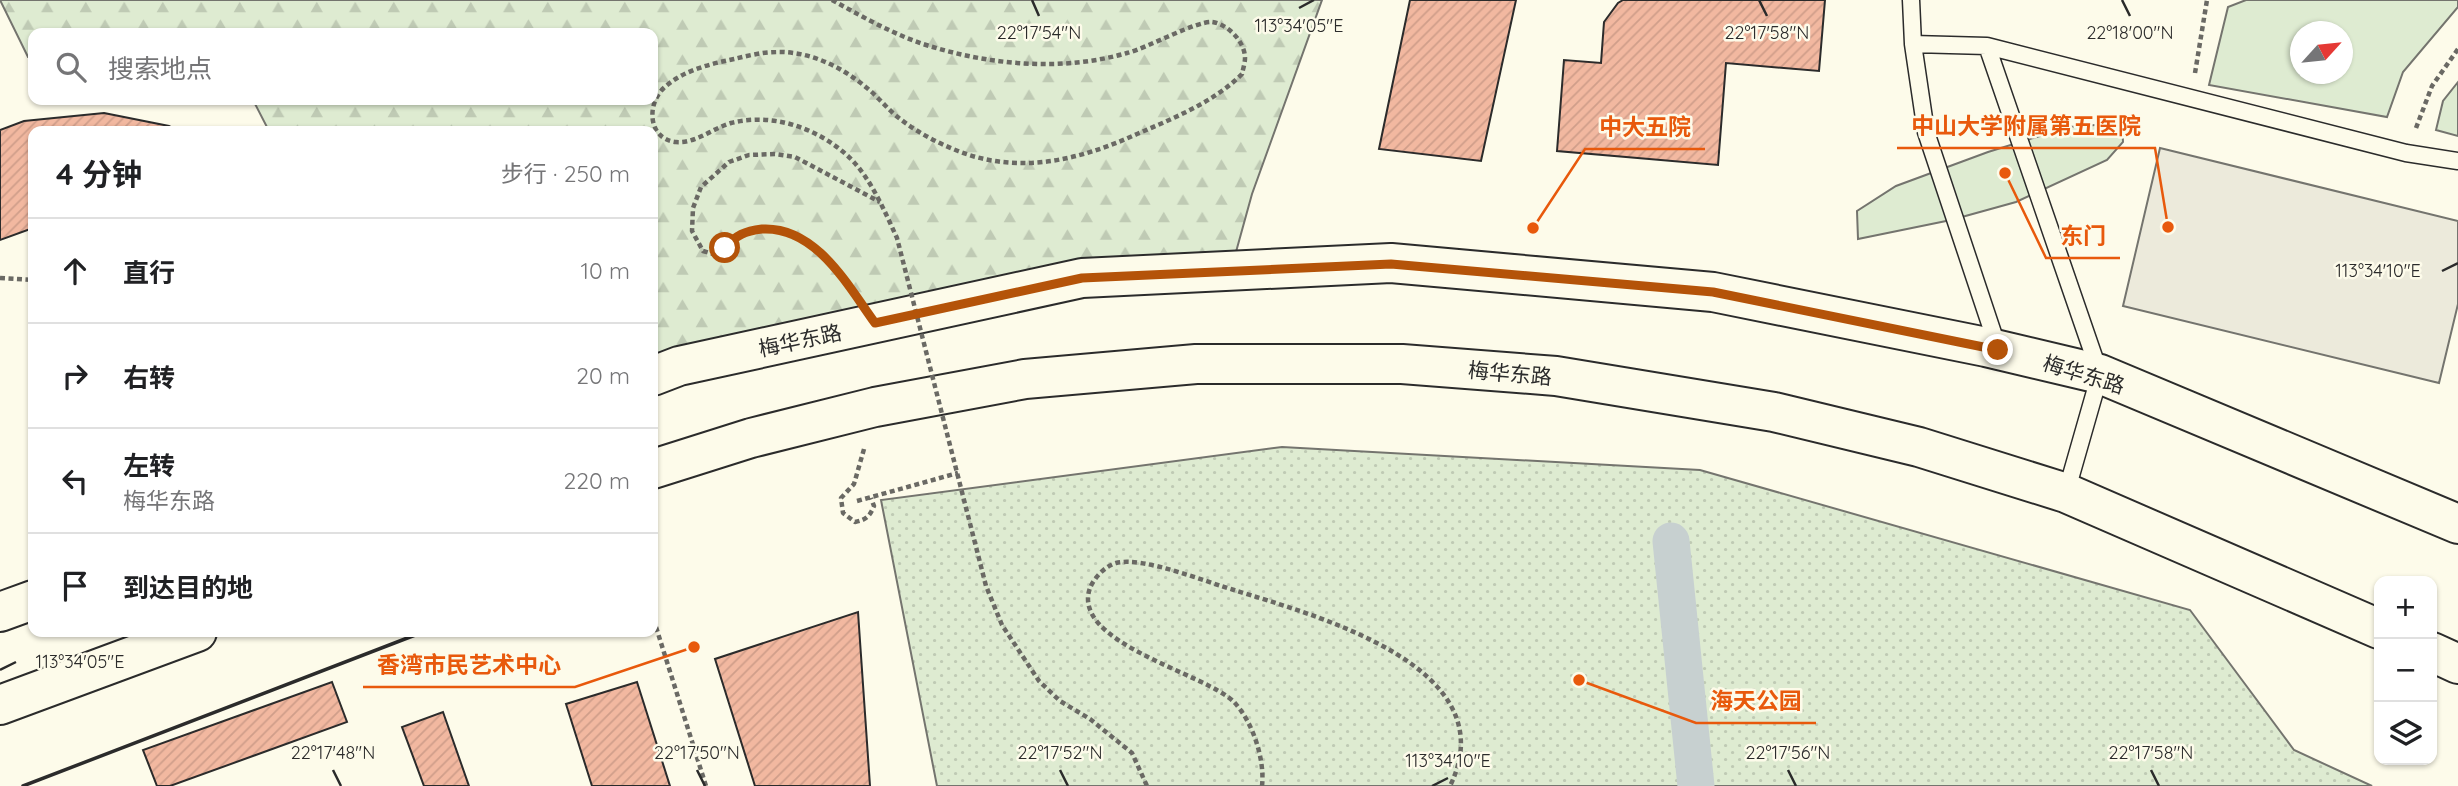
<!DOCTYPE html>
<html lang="zh">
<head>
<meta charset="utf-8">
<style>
  :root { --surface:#fff; --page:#f2f2f2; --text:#202124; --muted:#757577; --line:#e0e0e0 }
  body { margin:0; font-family:Quicksand,"Noto Sans SC",sans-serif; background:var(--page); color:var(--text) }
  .controls { position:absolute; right:21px; bottom:21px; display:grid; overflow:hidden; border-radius:14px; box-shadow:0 2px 5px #0004 }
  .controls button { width:63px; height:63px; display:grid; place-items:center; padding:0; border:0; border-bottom:2px solid var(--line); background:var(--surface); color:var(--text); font:35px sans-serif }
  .compass { position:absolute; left:2290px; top:21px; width:63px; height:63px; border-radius:50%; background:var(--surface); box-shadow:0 2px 5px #0004; rotate:63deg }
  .stop { position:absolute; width:21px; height:21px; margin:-16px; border:5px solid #b45309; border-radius:50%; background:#fff }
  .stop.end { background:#b45309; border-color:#fff; box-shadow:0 2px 7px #0008 }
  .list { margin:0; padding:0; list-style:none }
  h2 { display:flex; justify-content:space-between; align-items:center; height:91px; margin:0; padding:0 28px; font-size:30px }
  h2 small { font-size:23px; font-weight:400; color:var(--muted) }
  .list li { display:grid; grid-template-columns:46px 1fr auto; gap:21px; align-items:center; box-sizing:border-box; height:105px; padding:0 28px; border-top:2px solid var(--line) }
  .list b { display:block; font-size:26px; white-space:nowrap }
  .list p { margin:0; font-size:23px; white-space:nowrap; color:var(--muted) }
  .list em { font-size:23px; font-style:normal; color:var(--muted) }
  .icon { flex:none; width:38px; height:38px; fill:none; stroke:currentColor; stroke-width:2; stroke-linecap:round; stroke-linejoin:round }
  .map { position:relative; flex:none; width:2458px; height:786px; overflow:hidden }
  .search { position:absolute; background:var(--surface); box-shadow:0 2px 5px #0004; left:28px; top:28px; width:630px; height:77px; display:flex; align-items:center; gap:18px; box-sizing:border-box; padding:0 24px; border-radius:14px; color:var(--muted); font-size:26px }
  .panel { position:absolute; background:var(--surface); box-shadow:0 2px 5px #0004; left:28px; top:126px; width:630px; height:511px; border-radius:14px }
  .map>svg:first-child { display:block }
</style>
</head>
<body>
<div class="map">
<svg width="2458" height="786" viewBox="0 0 2458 786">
  <defs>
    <pattern id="forest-firs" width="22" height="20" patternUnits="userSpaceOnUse" patternTransform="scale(1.75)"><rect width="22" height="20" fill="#deebd1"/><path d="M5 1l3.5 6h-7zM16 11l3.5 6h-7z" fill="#bfcab4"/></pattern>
    <pattern id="park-dots" width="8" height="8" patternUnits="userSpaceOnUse" patternTransform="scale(1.75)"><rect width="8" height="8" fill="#deebd1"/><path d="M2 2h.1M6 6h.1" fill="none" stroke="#bfcab4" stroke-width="1.8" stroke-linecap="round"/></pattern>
    <pattern id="building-hatch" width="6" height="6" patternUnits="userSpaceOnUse" patternTransform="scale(1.75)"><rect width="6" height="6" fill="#f2b8a0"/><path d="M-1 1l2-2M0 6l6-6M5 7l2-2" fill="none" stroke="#d09e8a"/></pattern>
  </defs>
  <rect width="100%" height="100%" fill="#fdfbea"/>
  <path fill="#deebd1" stroke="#74746e" stroke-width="2" fill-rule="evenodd" d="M2246,0H2458V7L2403,72L2387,117L2209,85L2228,7ZM2300,32H2342V74H2300Z
    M2458,82V136L2436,130L2443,101Z
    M2122,123L2123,142L2107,160L2016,202L1951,220L1858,239L1857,211L1896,186L1988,152L2069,127Z"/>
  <path fill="url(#forest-firs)" stroke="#74746e" stroke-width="2" d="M0,0H1322L1252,194L1231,270L653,375V131H269L253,100H653V33H33V57H28Z"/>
  <path fill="url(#park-dots)" stroke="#74746e" stroke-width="2" d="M1282,447L1700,470L2190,610L2294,750L2372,786H937L881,500Z"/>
  <path fill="#eceadb" stroke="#74746e" stroke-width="2" d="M2160,148L2458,221V304L2439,383L2123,306Z"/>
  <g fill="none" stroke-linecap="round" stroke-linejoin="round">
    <path stroke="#c7d0d0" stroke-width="37" d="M1671,541L1696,786"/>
  </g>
  <path fill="url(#building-hatch)" stroke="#2b2b2b" stroke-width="2" d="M1410,0H1516L1481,161L1379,149Z
    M1623,0H1825L1819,71L1726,63L1718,165L1557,151L1564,60L1601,63L1604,22L1618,3Z
    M104,113L169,126L178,131H33V228L0,240V130L24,121Z
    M858,612L870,786H755L715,659Z
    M332,682L347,722L170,786H157L143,750Z
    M637,682L670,786H592L566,704Z
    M443,712L469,786H424L402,727Z"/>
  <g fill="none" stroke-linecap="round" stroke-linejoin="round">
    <g stroke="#2b2b2b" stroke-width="19">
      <path id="service" d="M1911,0L1913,44L1987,46L2406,153L2458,161
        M1913,44L1926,132L1998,348
        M1987,46L2100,374L2066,493"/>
    </g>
    <g stroke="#2b2b2b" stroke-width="42">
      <path id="primary" d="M653,376L679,366L1082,278L1391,263L1713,292L1986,347L2100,374L2458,524
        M653,469L751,438L875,407L1025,379L1196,364H1402L1556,376L1774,412L1919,447L2066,493L2379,629
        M0,612L33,600
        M2432,652L2458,664
        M0,705L197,632"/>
    </g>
    <path stroke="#6a6964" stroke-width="4.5" stroke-dasharray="5 3.5" stroke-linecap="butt" d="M2195,73L2207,0
      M2416,128L2432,86L2458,49
      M0,278L33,280
      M852,292C830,262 804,226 762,230C753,230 743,231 735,236C728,241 723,250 716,255L703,251L692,231L693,208L701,187L729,162L749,155L775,154L795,157L880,202
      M864,449L854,484L841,498L843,513L855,522C866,520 870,516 874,506L871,498
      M857,501L958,473
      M656,627L706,786
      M1262,786C1265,760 1253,722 1234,702C1205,673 1070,643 1090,588C1094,578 1105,566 1116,563C1143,556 1206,582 1234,590C1313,615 1509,666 1450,786"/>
    <use href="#service" stroke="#fdfbea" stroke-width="16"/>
    <use href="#primary" stroke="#fdfbea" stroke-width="38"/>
    <path stroke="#6a6964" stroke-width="4.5" stroke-dasharray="5 3.5" stroke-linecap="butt" d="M832,0C861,16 891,33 923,44C988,65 1061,72 1127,53C1147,48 1196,21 1212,22C1228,24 1245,42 1245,58C1245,63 1243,69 1242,74C1214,102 1174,118 1137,134C1080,160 1019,175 958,151C935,142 913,130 894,114C885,106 877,96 867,88C842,67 810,51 776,52C762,52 747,56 734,59C710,64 685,70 666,86C646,102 647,139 676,142C695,144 713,128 731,123C774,112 821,129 852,160C872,181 885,212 897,238L986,586L1002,625L1039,681L1060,701L1090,719L1132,753L1147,786"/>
    <path stroke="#2b2b2b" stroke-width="3.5" d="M23,786L423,632"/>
  </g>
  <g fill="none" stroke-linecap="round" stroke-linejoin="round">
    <path stroke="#b45309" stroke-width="9" d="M725,248C736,235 745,231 762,229C816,226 848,286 875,323L1082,278L1391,264L1713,292L1998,350"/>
  </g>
  <path fill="none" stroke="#2b2b2b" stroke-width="2.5" d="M1032,0L1039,16M1759,0L1767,16M2122,0L2130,16M1299,8L1314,0M2442,271L2458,263M0,670L16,662M333,770L341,786M697,770L705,786M1060,770L1068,786M1788,770L1796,786M2151,770L2159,786M1432,786L1448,778"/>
  <g text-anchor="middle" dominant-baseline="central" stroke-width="5" stroke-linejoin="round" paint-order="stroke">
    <g font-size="21" fill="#2b2b2b" stroke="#fdfbea">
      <text transform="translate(800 340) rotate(-12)">梅华东路</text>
      <text transform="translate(1510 373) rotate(5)">梅华东路</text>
      <text transform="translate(2084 374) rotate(17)">梅华东路</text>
    </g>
  </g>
  <g font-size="18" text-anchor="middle" fill="#2b2b2b" stroke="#fdfbea" stroke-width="5" stroke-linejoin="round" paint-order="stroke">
    <text x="1299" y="32">113°34'05"E</text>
    <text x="1039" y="39">22°17'54"N</text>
    <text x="1767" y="39">22°17'58"N</text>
    <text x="2130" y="39">22°18'00"N</text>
    <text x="2378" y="277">113°34'10"E</text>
    <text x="80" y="668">113°34'05"E</text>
    <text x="333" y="759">22°17'48"N</text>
    <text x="697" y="759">22°17'50"N</text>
    <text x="1060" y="759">22°17'52"N</text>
    <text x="1788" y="759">22°17'56"N</text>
    <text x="2151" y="759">22°17'58"N</text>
    <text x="1448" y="767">113°34'10"E</text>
  </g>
  <path fill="none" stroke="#e8590c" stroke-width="2.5" d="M2168 227L2155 148H1897M1533 228L1585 149H1705M2005 173L2046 258H2120M694 647L575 687H363M1579 680L1696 723H1816"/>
  <g fill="#e8590c" stroke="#fdfbea" stroke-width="2.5">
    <circle cx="2168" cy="227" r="7"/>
    <circle cx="1533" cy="228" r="7"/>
    <circle cx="2005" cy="173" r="7"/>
    <circle cx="694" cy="647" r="7"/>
    <circle cx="1579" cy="680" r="7"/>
  </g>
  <g font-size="23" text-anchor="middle" font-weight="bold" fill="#e8590c" stroke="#fdfbea" stroke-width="5" stroke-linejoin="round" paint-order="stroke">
    <text x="2026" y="134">中山大学附属第五医院</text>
    <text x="1645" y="135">中大五院</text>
    <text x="2083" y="244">东门</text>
    <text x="469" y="673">香湾市民艺术中心</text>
    <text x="1756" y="709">海天公园</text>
  </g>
</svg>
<div class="controls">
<button>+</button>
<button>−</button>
<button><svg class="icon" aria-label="layers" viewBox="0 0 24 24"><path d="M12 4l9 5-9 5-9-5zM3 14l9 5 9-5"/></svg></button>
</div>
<svg class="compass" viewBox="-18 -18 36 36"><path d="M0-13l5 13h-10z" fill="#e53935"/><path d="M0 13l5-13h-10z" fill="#757577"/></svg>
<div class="stop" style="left:725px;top:248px"></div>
<div class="stop end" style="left:1998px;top:350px"></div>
<div class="search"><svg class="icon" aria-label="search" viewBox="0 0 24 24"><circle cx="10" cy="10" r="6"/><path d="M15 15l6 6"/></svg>搜索地点</div>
<section class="panel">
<h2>4 分钟<small>步行 · 250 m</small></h2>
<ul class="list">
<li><svg class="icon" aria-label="ahead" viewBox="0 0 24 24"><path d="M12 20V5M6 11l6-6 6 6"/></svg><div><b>直行</b></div><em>10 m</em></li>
<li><svg class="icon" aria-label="right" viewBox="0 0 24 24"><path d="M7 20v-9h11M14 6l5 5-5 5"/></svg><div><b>右转</b></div><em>20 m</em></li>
<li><svg class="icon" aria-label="left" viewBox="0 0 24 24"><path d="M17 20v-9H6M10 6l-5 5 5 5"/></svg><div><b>左转</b><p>梅华东路</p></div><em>220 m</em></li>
<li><svg class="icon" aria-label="arrive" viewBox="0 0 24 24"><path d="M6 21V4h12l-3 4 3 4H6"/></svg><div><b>到达目的地</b></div></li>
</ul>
</section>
</div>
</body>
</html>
